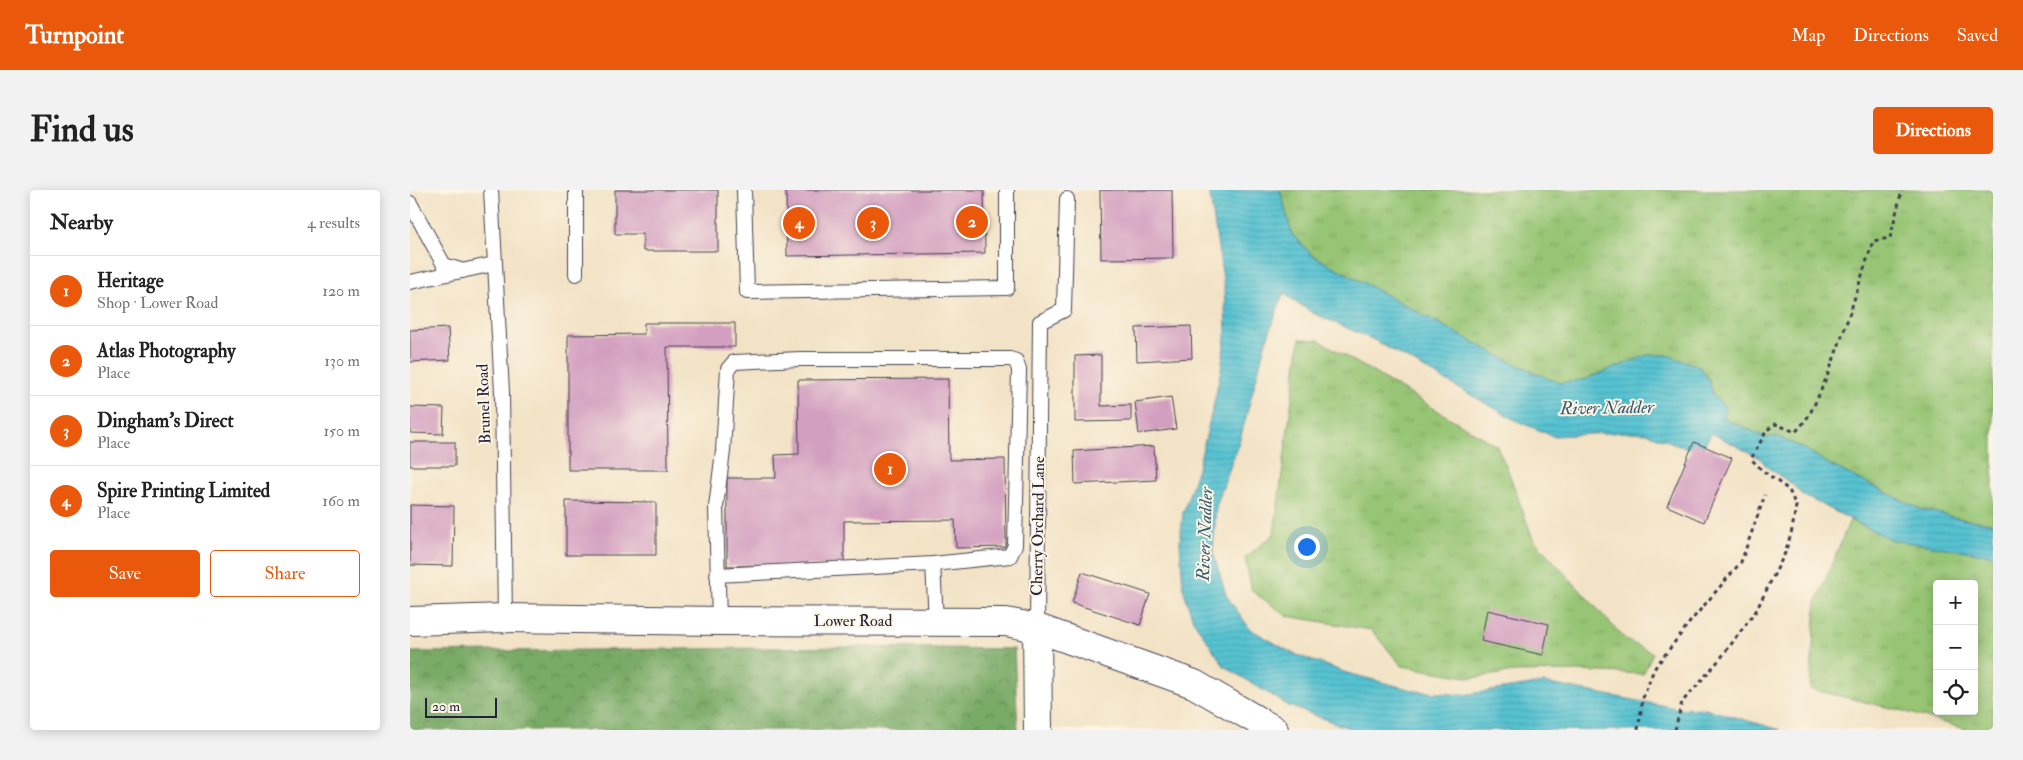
<!DOCTYPE html>
<html lang="en">
<head>
<meta charset="utf-8">
<style>
  :root { --surface:#fff; --page:#f2f2f2; --text:#222; --muted:#767676; --line:#e0e0e0; --accent:#ea580c }
  body { margin:0; font-family:"IM FELL Double Pica",serif; background:var(--page); color:var(--text) }
  .controls { position:absolute; right:15px; bottom:15px; display:grid; overflow:hidden; border-radius:5px; box-shadow:0 2px 12px #0003 }
  .controls button { width:45px; height:45px; display:grid; place-items:center; padding:0; border:0; border-bottom:1px solid var(--line); background:var(--surface); color:var(--text); font:25px sans-serif }
  .scale { position:absolute; left:15px; bottom:12px; width:72px; box-sizing:border-box; padding-left:5px; border:2px solid #22223b; border-top:0; font-size:14px; line-height:18px; white-space:nowrap; color:#22223b; -webkit-text-stroke:4px #fcf5e5; paint-order:stroke }
  .you { position:absolute; left:896px; top:356px; width:18px; height:18px; margin:-12px; border:4px solid #fff; border-radius:50%; background:#1a73e8; box-shadow:0 0 0 8px #1a73e833 }
  .badge { display:grid; place-items:center; width:32px; height:32px; border-radius:50%; background:var(--accent); color:#fff; font-size:16px; font-weight:700 }
  .pin { position:absolute; translate:-50% -50%; border:2px solid #fff; box-shadow:0 1px 5px #0006 }
  .list { margin:0; padding:0; list-style:none }
  h2 { display:flex; justify-content:space-between; align-items:center; height:65px; margin:0; padding:0 20px; font-size:21px }
  h2 small { font-size:16px; font-weight:400; color:var(--muted) }
  .list li { display:grid; grid-template-columns:32px 1fr auto; gap:15px; align-items:center; box-sizing:border-box; height:70px; padding:0 20px; border-top:1px solid var(--line) }
  .list b { display:block; font-size:19px; white-space:nowrap }
  .list p { margin:0; font-size:16px; white-space:nowrap; color:var(--muted) }
  .list em { font-size:16px; font-style:normal; color:var(--muted) }
  .actions { display:flex; gap:10px; padding:15px 20px }
  .actions a { flex:1; padding:11px 0; border:1px solid var(--accent); border-radius:5px; text-align:center; font-size:18px; color:var(--accent) }
  .actions .main { background:var(--accent); color:#fff }
  .icon { flex:none; width:28px; height:28px; fill:none; stroke:currentColor; stroke-width:2; stroke-linecap:round; stroke-linejoin:round }
  .map { position:relative; flex:none; width:1583px; height:540px; overflow:hidden; border-radius:5px }
  header { display:flex; align-items:center; gap:30px; box-sizing:border-box; height:70px; padding:0 25px; background:var(--accent); color:#fff }
  header strong { font-size:24px }
  nav { display:flex; gap:28px; margin-inline-start:auto; font-size:18px }
  .intro { display:flex; align-items:center; justify-content:space-between; box-sizing:border-box; height:120px; padding:0 30px }
  h1 { margin:0; font-size:35px }
  .button { padding:12px 22px; border-radius:5px; background:var(--accent); color:#fff; font-size:18px; font-weight:700 }
  main { display:flex; gap:30px; padding:0 30px }
  aside { flex:1; background:var(--surface); border-radius:5px; box-shadow:0 2px 12px #0003 }
  .map>svg:first-child { display:block }
</style>
</head>
<body>
<header>
<strong>Turnpoint</strong>
<nav><a>Map</a><a>Directions</a><a>Saved</a></nav>
</header>
<div class="intro"><h1>Find us</h1><a class="button">Directions</a></div>
<main>
<aside>
<h2>Nearby<small>4 results</small></h2>
<ul class="list">
<li><span class="badge">1</span><div><b>Heritage</b><p>Shop · Lower Road</p></div><em>120 m</em></li>
<li><span class="badge">2</span><div><b>Atlas Photography</b><p>Place</p></div><em>130 m</em></li>
<li><span class="badge">3</span><div><b>Dingham's Direct</b><p>Place</p></div><em>150 m</em></li>
<li><span class="badge">4</span><div><b>Spire Printing Limited</b><p>Place</p></div><em>160 m</em></li>
</ul>
<div class="actions"><a class="main">Save</a><a>Share</a></div>
</aside>
<div class="map">
<svg width="1583" height="540" viewBox="0 0 1583 540">
  <defs>
    <pattern id="grass-tufts" width="24" height="20" patternUnits="userSpaceOnUse" patternTransform="scale(1.25)"><rect width="24" height="20" fill="#97c574"/><path d="M3 7l-1-3M5 7V3M7 7l1-3M15 17l-1-3M17 17v-4M19 17l1-3" fill="none" stroke="#82a965"/></pattern>
    <pattern id="forest-crowns" width="20" height="18" patternUnits="userSpaceOnUse" patternTransform="scale(1.25)"><rect width="20" height="18" fill="#79aa66"/><path d="M2 6a3 3 0 1 1 6 0M12 15a3 3 0 1 1 6 0" fill="none" stroke="#638a55"/></pattern>
    <pattern id="water-rules" width="6" height="5" patternUnits="userSpaceOnUse" patternTransform="scale(1.25)"><rect width="6" height="5" fill="#57c2d1"/><path d="M0 2.5h6" fill="none" stroke="#4ba6b4"/></pattern>
  </defs>
  <rect width="100%" height="100%" fill="#fcf5e5"/>
  <filter id="ink" filterUnits="userSpaceOnUse"><feTurbulence type="fractalNoise" baseFrequency=".02" numOctaves="2"/><feDisplacementMap in="SourceGraphic" scale="10" xChannelSelector="R" yChannelSelector="G"/><feConvolveMatrix kernelMatrix="1 2 1 2 8 2 1 2 1" color-interpolation-filters="sRGB"/></filter>
  <filter id="wash" filterUnits="userSpaceOnUse"><feTurbulence type="fractalNoise" baseFrequency=".0096" numOctaves="4" result="noise"/><feDisplacementMap in="SourceGraphic" scale="20" xChannelSelector="R" yChannelSelector="G"/><feGaussianBlur stdDeviation="1.12" result="paint"/><feColorMatrix in="noise" values="0 0 0 0 0 0 0 0 0 0 0 0 0 0 0 0 0 1.4 0 .05"/><feComposite in="paint" operator="in"/></filter>
  <g filter="url(#wash)">
    <rect width="100%" height="100%" fill="#f3e3c6"/>
    <path fill="url(#grass-tufts)" stroke="#5c7458" fill-rule="evenodd" d="M870,0H1583V333L1556,330L1510,319L1420,275L1395,259L1366,246L1358,248L1312,228L1316,218L1303,205L1299,190L1289,176L1256,165L1198,180L1173,190L1150,193L1132,186L1093,168L902,65L882,44Z
      M890,149L909,150L1087,256L1099,283L1123,349L1216,450L1243,463L1233,484L1169,481L1104,482L1062,488L992,476L961,440L877,426L842,401L835,368L864,344Z
      M1440,330L1482,350L1583,365V540H1558L1493,521L1400,499L1406,413ZM1527,394H1564V521H1527Z"/>
    <path fill="url(#forest-crowns)" stroke="#4e6650" d="M449,457L604,459L608,540H0V462Z"/>
    <path fill="url(#water-rules)" stroke="#3c7286" d="M799,0H870L882,44L902,65L1093,168L1132,186L1150,193L1173,190L1238,165H1256L1289,176L1299,190L1303,205L1316,218L1313,228L1357,248L1366,246L1395,259L1420,275L1510,319L1556,330L1583,333V365L1482,350L1392,305L1383,295L1357,277L1351,269L1302,243L1294,255L1277,258L1237,243L1218,242L1143,246L1107,231L964,150L903,123L873,103L855,155L831,246L806,317L803,362L816,405L840,439L884,464L937,483L1006,501L1053,505L1134,493L1271,519L1292,518L1371,540H944L879,516L814,476L783,430L773,398L770,352L773,323L788,278L805,209L812,174L816,139L814,95Z"/>
    <g id="blocks">
      <path fill="#d39fc0" d="M205,0H308V61H233V44H205Z
        M376,0H574L575,63L377,66Z
        M690,0H762L763,68L691,69Z
        M234,133H325V157H257L258,280H158V145L234,144Z
        M781,136L782,168L727,171L726,138Z
        M38,138L40,170L0,172V140Z
        M691,165V216L721,215V231L665,232V166Z
        M538,189L539,270L595,269L596,357L546,358L545,330L434,331V375L317,376V288H366L365,265L389,264L388,190Z
        M761,207L766,239L729,244L725,212Z
        M0,217L34,218L33,244L0,243Z
        M0,252H45V276H0Z
        M1284,252L1322,268L1294,332L1257,316Z
        M744,256L746,290L665,294L664,261Z
        M156,311L246,312V365H156Z
        M0,315L44,316L43,376L0,375Z
        M672,382L740,404L730,435L662,413Z
        M1077,420L1139,434L1133,465L1071,451Z"/>
    </g>
  </g>
  <g filter="url(#ink)">
    <use href="#blocks" fill-opacity="0" stroke="#413f50" stroke-width="1"/>
    <g fill="none" stroke-linecap="round" stroke-linejoin="round">
      <g stroke="#413f50" stroke-width="16">
        <path id="service" d="M81,0L92,202L95,428
          M334,0L337,102L597,98V0
          M0,13L34,75L53,81
          M166,84V0
          M0,92L84,74
          M307,385L523,374
          M309,431L306,317L313,261L318,179L324,172L390,169H600L606,171L609,180L605,355L600,366L523,374L526,431
          M627,438L630,132L654,120L657,9"/>
      </g>
      <g stroke="#413f50" stroke-width="30">
        <path id="minor" d="M627,438L628,540"/>
      </g>
      <g stroke="#413f50" stroke-width="30">
        <path id="tertiary" d="M0,431L95,428L309,431L596,432L627,438L784,494L864,540"/>
      </g>
      <path stroke="#413f50" stroke-width="3" stroke-dasharray="4 4" stroke-linecap="butt" d="M1228,540L1233,508L1244,479L1280,432L1331,372L1355,305
        M1265,540L1272,512L1310,469L1346,421L1375,363L1382,340L1386,316L1379,300L1352,280L1341,269L1357,240L1366,234L1385,242C1401,228 1407,208 1416,189C1434,144 1448,97 1463,51L1480,48L1492,0"/>
      <use href="#service" stroke="#fff" stroke-width="14"/>
      <use href="#minor" stroke="#fff" stroke-width="28"/>
      <use href="#tertiary" stroke="#fff" stroke-width="28"/>
    </g>
  </g>
  <g text-anchor="middle" dominant-baseline="central" stroke-width="4" stroke-linejoin="round" paint-order="stroke">
    <g font-size="16" fill="#22223b" stroke="#fcf5e5">
      <text transform="translate(74 214) rotate(-92)">Brunel Road</text>
      <text transform="translate(628 336) rotate(-89)">Cherry Orchard Lane</text>
      <text x="443" y="431">Lower Road</text>
    </g>
    <g font-size="18" font-style="italic" fill="#355a70" stroke="#fcf5e5">
      <text transform="translate(1197 218) rotate(-1)">River Nadder</text>
      <text transform="translate(795 344) rotate(-88)">River Nadder</text>
    </g>
  </g>
</svg>
<div class="controls">
<button>+</button>
<button>−</button>
<button><svg class="icon" aria-label="locate" viewBox="0 0 24 24"><circle cx="12" cy="12" r="6"/><path d="M12 2v4M12 18v4M2 12h4M18 12h4"/></svg></button>
</div>
<div class="scale">20 m</div>
<div class="you"></div>
<div class="pin badge" style="left:480px;top:279px">1</div>
<div class="pin badge" style="left:562px;top:32px">2</div>
<div class="pin badge" style="left:463px;top:33px">3</div>
<div class="pin badge" style="left:389px;top:33px">4</div>
</div>
</main>
</body>
</html>
